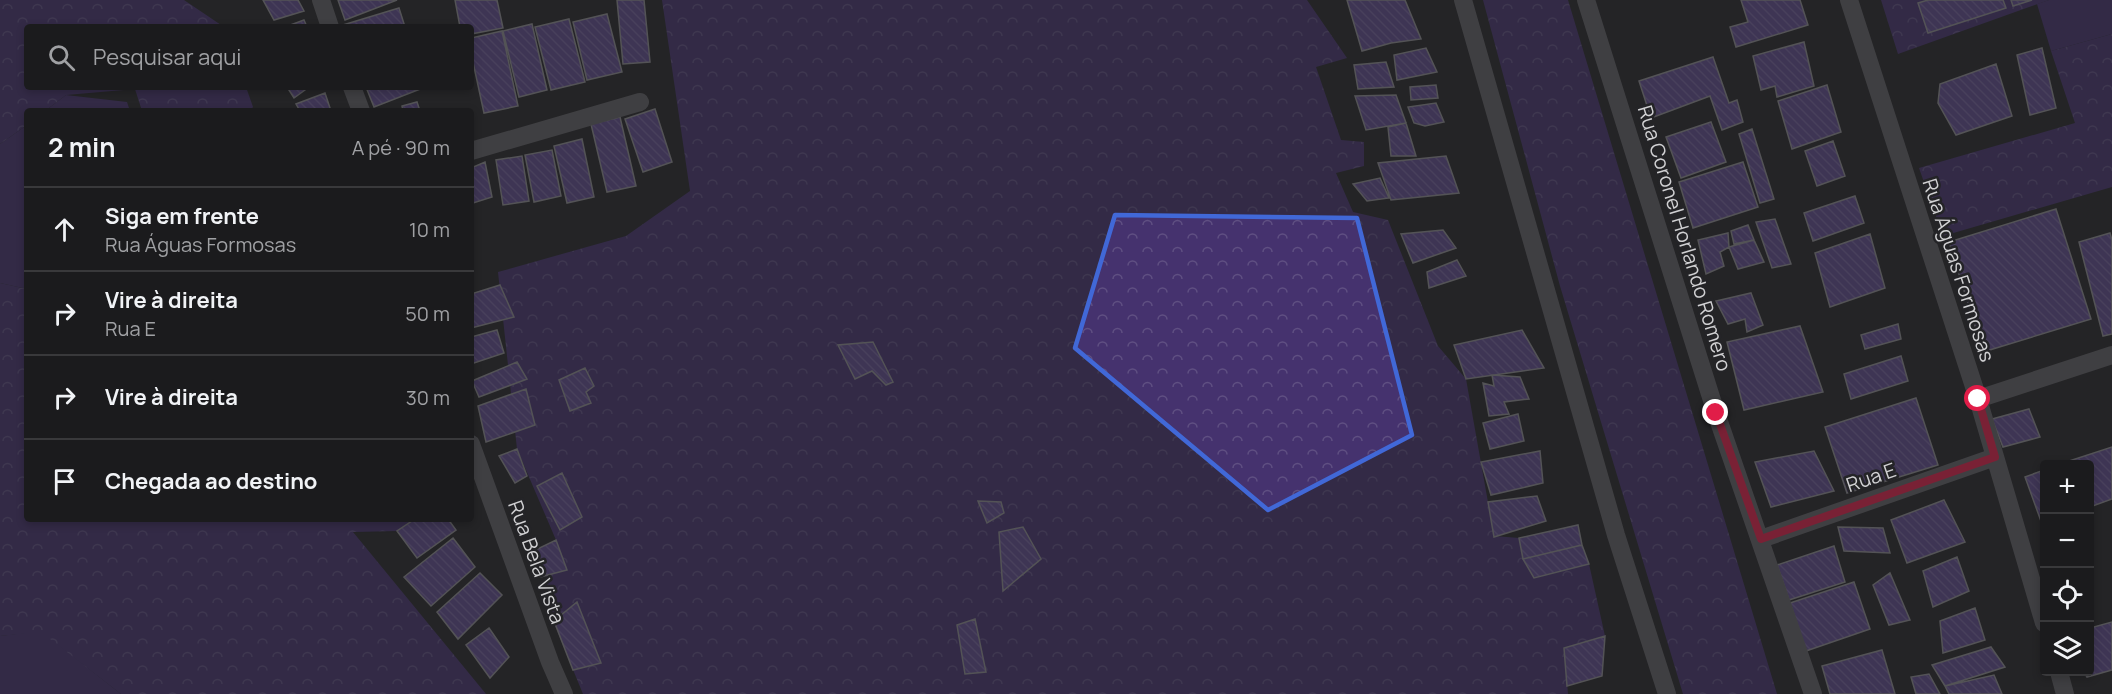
<!DOCTYPE html>
<html lang="pt">
<head>
<meta charset="utf-8">
<style>
  :root { --surface:#1b1b1d; --page:#242426; --text:#f1f3f6; --muted:#a0a1a4; --line:#39393b }
  body { margin:0; font-family:Manrope,sans-serif; background:var(--page); color:var(--text) }
  .controls { position:absolute; right:18px; bottom:18px; display:grid; overflow:hidden; border-radius:6px; box-shadow:0 3px 9px #0003 }
  .controls button { width:54px; height:54px; display:grid; place-items:center; padding:0; border:0; border-bottom:2px solid var(--line); background:var(--surface); color:var(--text); font:30px sans-serif }
  .stop { position:absolute; width:18px; height:18px; margin:-14px; border:4px solid #e11d48; border-radius:50%; background:#fff }
  .stop.end { background:#e11d48; border-color:#fff; box-shadow:0 2px 6px #0008 }
  .list { margin:0; padding:0; list-style:none }
  h2 { display:flex; justify-content:space-between; align-items:center; height:78px; margin:0; padding:0 24px; font-size:26px }
  h2 small { font-size:20px; font-weight:400; color:var(--muted) }
  .list li { display:grid; grid-template-columns:39px 1fr auto; gap:18px; align-items:center; box-sizing:border-box; height:84px; padding:0 24px; border-top:2px solid var(--line) }
  .list b { display:block; font-size:22px; white-space:nowrap }
  .list p { margin:0; font-size:20px; white-space:nowrap; color:var(--muted) }
  .list em { font-size:20px; font-style:normal; color:var(--muted) }
  .icon { flex:none; width:33px; height:33px; fill:none; stroke:currentColor; stroke-width:2; stroke-linecap:round; stroke-linejoin:round }
  .map { position:relative; flex:none; width:2112px; height:694px; overflow:hidden }
  .search { position:absolute; background:var(--surface); box-shadow:0 3px 9px #0003; left:24px; top:24px; width:450px; height:66px; display:flex; align-items:center; gap:15px; box-sizing:border-box; padding:0 21px; border-radius:6px; color:var(--muted); font-size:22px }
  .panel { position:absolute; background:var(--surface); box-shadow:0 3px 9px #0003; left:24px; top:108px; width:450px; height:414px; border-radius:6px }
  .map>svg:first-child { display:block }
</style>
</head>
<body>
<div class="map">
<svg width="2112" height="694" viewBox="0 0 2112 694">
  <defs>
    <pattern id="forest-crowns" width="20" height="18" patternUnits="userSpaceOnUse" patternTransform="scale(1.5)"><rect width="20" height="18" fill="#45326e"/><path d="M2 6a3 3 0 1 1 6 0M12 15a3 3 0 1 1 6 0" fill="none" stroke="#5f4f82"/></pattern>
    <pattern id="building-back-hatch" width="6" height="6" patternUnits="userSpaceOnUse" patternTransform="scale(1.5)"><rect width="6" height="6" fill="#5d498c"/><path d="M-1 5l2 2M0 0l6 6M5-1l2 2" fill="none" stroke="#73629b"/></pattern>
  </defs>
  <rect width="100%" height="100%" fill="#242427"/>
  <path fill="#45326e" d="M2049,0H2112V34L2051,51L2037,4Z
    M66,95L127,102L130,111H45Z
    M27,125V289L0,283V144Z
    M41,631L121,694H0V636Z"/>
  <path fill="url(#forest-crowns)" d="M0,0H184L224,27H27V87H246L253,107L250,111H142L135,89L66,95L45,111H27V125L0,144Z
    M662,0H1307L1347,58L1316,67L1341,140L1364,142V166L1336,173L1353,212L1388,220L1438,346L1466,379L1494,536L1519,538L1523,559L1534,578L1589,564L1605,636L1564,648L1568,694H583L542,594L556,540L517,449L498,272L626,236L690,191Z
    M1483,0H1568L1777,694H1683L1560,286Z
    M1881,0H2049L1898,54Z
    M2112,34V187L1943,236L1919,168L2075,123L2051,51Z
    M0,283L27,289V519H415L397,531L353,532L486,694H121L41,632L0,636Z"/>
  <path fill="url(#building-back-hatch)" stroke="#8d8c90" stroke-width="1.5" d="M263,0H298L304,11L274,20Z
    M338,0H397L345,20Z
    M455,0H497L503,28L471,34V27H460Z
    M617,0H644L650,62L623,64Z
    M1347,0H1405L1421,39L1391,43L1362,51Z
    M1741,0H1800L1808,25L1736,47L1730,27L1748,22Z
    M1928,0H2003L2006,8L1928,33L1918,3Z
    M2011,0H2032L2013,6Z
    M399,8L405,27H344L343,25Z
    M607,14L622,72L587,80L573,22Z
    M569,19L585,82L551,90L535,27Z
    M304,20L307,27H285Z
    M532,24L547,90L519,97L503,31Z
    M502,31L518,106L484,113L471,53V38Z
    M1804,42L1814,86L1777,97L1775,86L1761,90L1753,56Z
    M1426,48L1437,72L1397,80L1394,55Z
    M2042,48L2056,108L2030,115L2017,55Z
    M1713,57L1729,103L1737,100L1743,122L1722,130L1710,96L1651,118L1639,81Z
    M1386,62L1394,87L1358,89L1354,65Z
    M1996,64L2012,116L1956,135L1938,103L1940,84Z
    M1436,85L1438,98L1411,100L1410,87Z
    M1827,85L1841,132L1792,149L1778,101Z
    M287,87H309L294,98Z
    M366,87H422L423,88L374,107Z
    M325,93L331,111H300L296,104Z
    M1396,95L1406,123L1366,130L1355,96Z
    M417,102L420,111H403L402,106Z
    M1436,103L1444,122L1425,126L1414,123L1408,107Z
    M655,109L672,162L643,172L625,119Z
    M620,117L636,186L607,192L591,124Z
    M1711,122L1726,162L1681,178L1666,137Z
    M1406,123L1416,156H1391L1388,127Z
    M1752,129L1774,199L1760,203L1739,134Z
    M582,139L594,197L567,203L554,146Z
    M1833,141L1845,176L1817,186L1805,151Z
    M552,150L561,196L534,202L525,155Z
    M522,156L529,201L503,205L496,160Z
    M1446,156L1459,193L1391,200L1378,163Z
    M485,162L492,197L473,203L471,168Z
    M1743,162L1758,207L1693,228L1679,182Z
    M1380,178L1389,198L1367,201L1353,184Z
    M1855,196L1864,223L1813,241L1804,213Z
    M2056,209L2091,319L1983,352L1949,242Z
    M1775,219L1791,264L1772,268L1756,222Z
    M1748,225L1754,240L1734,244L1731,231Z
    M1443,230L1456,248L1413,263L1401,234Z
    M1728,233L1729,247L1720,252L1724,266L1706,274L1698,240Z
    M2110,233L2112,240V334L2103,336L2079,242Z
    M1870,234L1885,288L1830,307L1815,253Z
    M1754,240L1764,262L1738,269L1729,247Z
    M1457,260L1466,276L1429,288L1427,272Z
    M500,285L514,317L471,328V294Z
    M1751,293L1763,325L1747,332L1745,319L1728,324L1716,301Z
    M1898,324L1901,339L1865,349L1861,335Z
    M1800,326L1823,392L1744,410L1727,342Z
    M497,330L504,353L471,364V337Z
    M1522,330L1544,368L1466,379L1454,345Z
    M873,342L893,382L886,385L872,371L855,379L838,345Z
    M1901,356L1908,381L1851,399L1844,374Z
    M517,362L527,379L479,397L472,381Z
    M585,368L594,386L586,392L591,403L570,411L559,380Z
    M1492,375L1520,377L1529,399L1504,402L1509,414L1489,416L1483,383L1494,386Z
    M526,389L535,425L486,442L478,406Z
    M1916,398L1938,465L1847,493L1825,427Z
    M2029,409L2040,437L2003,447L1992,419Z
    M1518,414L1524,441L1490,449L1483,423Z
    M2112,447V499L2090,507V464H2060Z
    M517,449L527,476L515,483L499,456Z
    M1540,451L1543,483L1491,495L1481,462Z
    M1814,451L1834,491L1771,507L1755,462Z
    M2044,470V523L2042,524L2025,477Z
    M562,473L582,517L560,530L537,486Z
    M1537,496L1546,521L1494,537L1488,502Z
    M1944,500L1965,542L1907,563L1891,520Z
    M978,501L1001,502L1004,513L987,523Z
    M415,519H448L456,530L417,558L397,531Z
    M1578,525L1582,545L1523,559L1519,538Z
    M1023,527L1041,559L1003,591L999,532Z
    M1838,527L1883,528L1890,553L1844,551Z
    M453,538L475,567L431,606L404,577Z
    M556,540L567,570L540,577L529,553Z
    M1582,545L1589,564L1534,578L1523,559Z
    M1834,546L1845,582L1789,600L1777,565Z
    M1957,557L1969,591L1933,607L1923,571Z
    M480,573L502,595L458,639L437,612Z
    M1890,573L1910,620L1889,625L1873,585Z
    M1854,582L1870,629L1806,651L1790,603Z
    M577,602L601,663L573,670L554,621Z
    M1975,608L1985,640L1943,653L1940,621Z
    M975,619L986,672L965,674L957,625Z
    M2112,622V670L2087,677L2084,672H2090V628Z
    M489,628L509,657L490,678L466,645Z
    M1605,636L1602,676L1567,686L1564,648Z
    M1991,647L2005,667L1945,686L1932,665Z
    M1882,650L1895,694H1830L1822,666Z
    M1929,674L1940,694H1916L1911,677Z
    M1994,675L2002,694H1949L1945,686Z"/>
  <g fill="none" stroke-linecap="round" stroke-linejoin="round">
    <path stroke="#616164" stroke-width="18" d="M321,0L330,27
      M1463,0L1616,535L1667,694
      M1586,0L1716,413L1813,694
      M1849,0L1978,399L2044,623
      M352,87L361,111
      M471,151L640,102
      M1978,399L2112,355
      M471,444L550,662L564,694
      M1761,539L1995,457
      M2059,672L2065,694"/>
  </g>
  <g fill="none" stroke-linecap="round" stroke-linejoin="round">
    <path stroke="#e11d48" stroke-width="8" d="M1716,413L1761,539L1995,457L1978,399"/>
  </g>
  <path d="M0 0H2112V694H0ZM1115,215L1357,218L1412,435L1268,510L1075,348Z" fill="#242427" fill-opacity=".55" fill-rule="evenodd"/>
  <path fill="none" stroke="#4168d7" stroke-width="4.5" stroke-linejoin="round" d="M1115,215L1357,218L1412,435L1268,510L1075,348Z"/>
  <g text-anchor="middle" dominant-baseline="central" stroke-width="5" stroke-linejoin="round" paint-order="stroke">
    <g font-size="20" fill="#d1d1d3" stroke="#242427">
      <text transform="translate(1685 238) rotate(73)">Rua Coronel Horlando Romero</text>
      <text transform="translate(1959 270) rotate(72)">Rua Águas Formosas</text>
      <text transform="translate(1871 477) rotate(-19)">Rua E</text>
      <text transform="translate(537 562) rotate(70)">Rua Bela Vista</text>
    </g>
  </g>
</svg>
<div class="controls">
<button>+</button>
<button>−</button>
<button><svg class="icon" aria-label="locate" viewBox="0 0 24 24"><circle cx="12" cy="12" r="6"/><path d="M12 2v4M12 18v4M2 12h4M18 12h4"/></svg></button>
<button><svg class="icon" aria-label="layers" viewBox="0 0 24 24"><path d="M12 4l9 5-9 5-9-5zM3 14l9 5 9-5"/></svg></button>
</div>
<div class="stop" style="left:1978px;top:399px"></div>
<div class="stop end" style="left:1716px;top:413px"></div>
<div class="search"><svg class="icon" aria-label="search" viewBox="0 0 24 24"><circle cx="10" cy="10" r="6"/><path d="M15 15l6 6"/></svg>Pesquisar aqui</div>
<section class="panel">
<h2>2 min<small>A pé · 90 m</small></h2>
<ul class="list">
<li><svg class="icon" aria-label="ahead" viewBox="0 0 24 24"><path d="M12 20V5M6 11l6-6 6 6"/></svg><div><b>Siga em frente</b><p>Rua Águas Formosas</p></div><em>10 m</em></li>
<li><svg class="icon" aria-label="right" viewBox="0 0 24 24"><path d="M7 20v-9h11M14 6l5 5-5 5"/></svg><div><b>Vire à direita</b><p>Rua E</p></div><em>50 m</em></li>
<li><svg class="icon" aria-label="right" viewBox="0 0 24 24"><path d="M7 20v-9h11M14 6l5 5-5 5"/></svg><div><b>Vire à direita</b></div><em>30 m</em></li>
<li><svg class="icon" aria-label="arrive" viewBox="0 0 24 24"><path d="M6 21V4h12l-3 4 3 4H6"/></svg><div><b>Chegada ao destino</b></div></li>
</ul>
</section>
</div>
</body>
</html>
